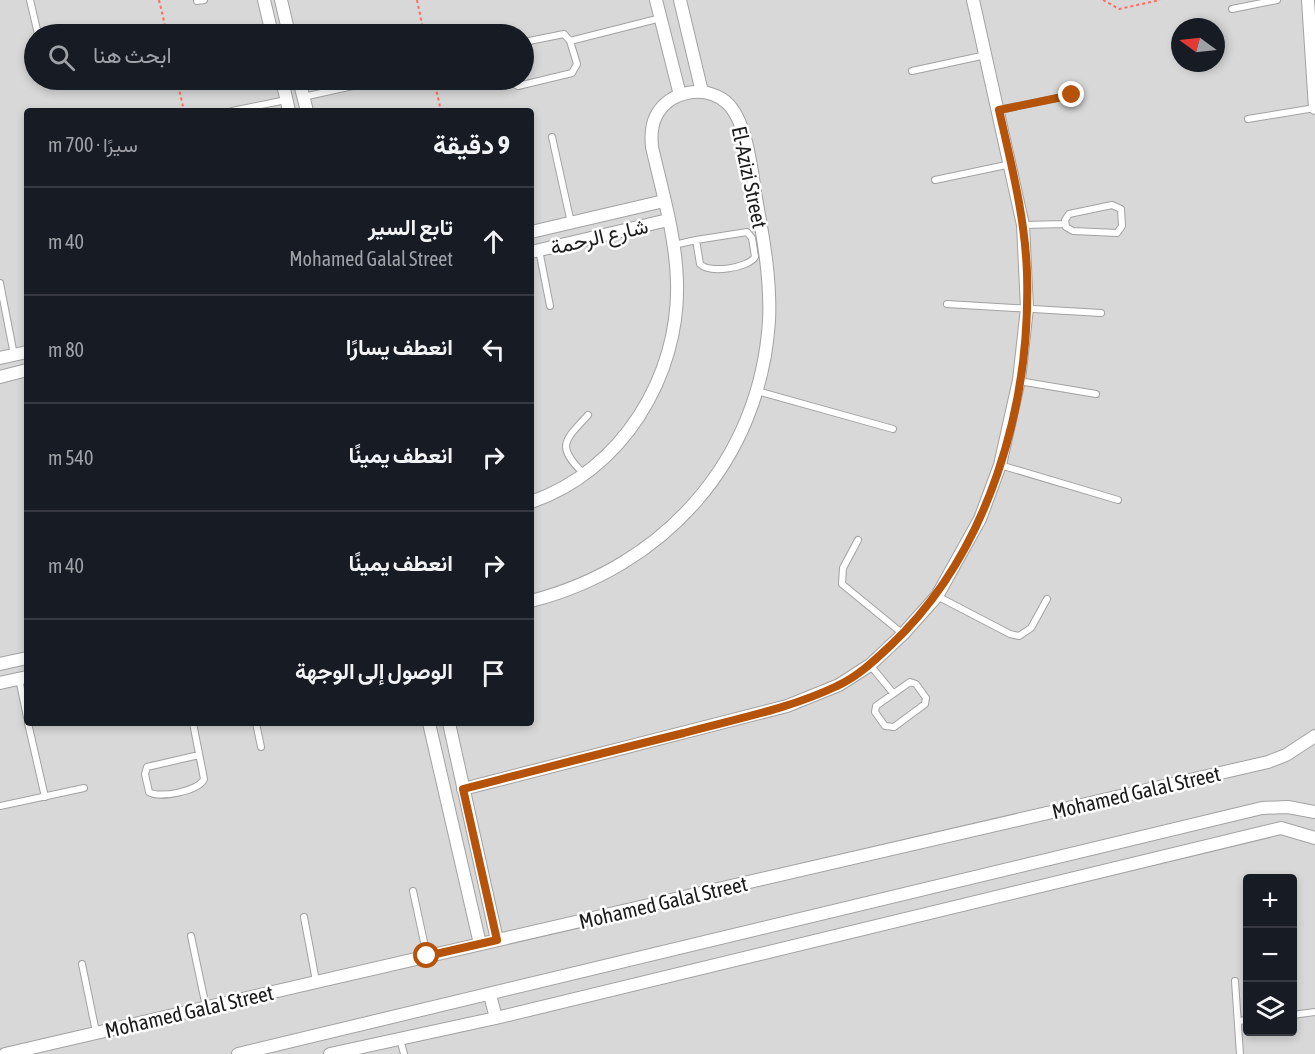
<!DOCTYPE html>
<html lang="ar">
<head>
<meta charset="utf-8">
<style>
  :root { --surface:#171b24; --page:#242831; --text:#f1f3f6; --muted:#9ea1a6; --line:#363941 }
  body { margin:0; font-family:"Asap Condensed",Vazirmatn,sans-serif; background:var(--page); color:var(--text); direction:rtl }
  .controls { position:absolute; right:18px; bottom:18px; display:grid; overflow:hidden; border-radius:6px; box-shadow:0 3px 9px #0003 }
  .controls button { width:54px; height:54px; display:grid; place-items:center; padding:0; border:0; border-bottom:2px solid var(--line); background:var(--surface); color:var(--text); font:30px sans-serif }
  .compass { position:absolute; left:1171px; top:18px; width:54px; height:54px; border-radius:50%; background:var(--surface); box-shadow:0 3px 9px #0003; rotate:285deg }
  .stop { position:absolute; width:18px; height:18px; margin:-14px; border:4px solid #b45309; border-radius:50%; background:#fff }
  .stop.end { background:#b45309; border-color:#fff; box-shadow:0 2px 6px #0008 }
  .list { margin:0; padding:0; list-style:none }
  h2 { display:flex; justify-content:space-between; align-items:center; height:78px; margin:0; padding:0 24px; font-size:26px }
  h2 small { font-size:20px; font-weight:400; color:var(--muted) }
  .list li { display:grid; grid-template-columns:39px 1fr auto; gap:18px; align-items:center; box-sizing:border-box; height:108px; padding:0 24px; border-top:2px solid var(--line) }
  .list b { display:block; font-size:22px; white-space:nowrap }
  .list p { margin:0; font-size:20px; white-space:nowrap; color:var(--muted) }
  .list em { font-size:20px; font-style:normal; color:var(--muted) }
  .icon { flex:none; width:33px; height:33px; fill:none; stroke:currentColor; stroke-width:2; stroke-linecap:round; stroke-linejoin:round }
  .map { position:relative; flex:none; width:1315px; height:1054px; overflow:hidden; direction:ltr }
  .search { position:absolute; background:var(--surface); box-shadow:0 3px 9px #0003; left:24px; top:24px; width:510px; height:66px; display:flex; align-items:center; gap:15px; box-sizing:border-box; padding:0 21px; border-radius:33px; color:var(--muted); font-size:22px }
  .panel { position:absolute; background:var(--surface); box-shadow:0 3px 9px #0003; left:24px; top:108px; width:510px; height:618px; border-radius:6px; direction:rtl }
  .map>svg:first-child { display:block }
</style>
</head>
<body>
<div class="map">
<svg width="1315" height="1054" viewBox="0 0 1315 1054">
  <rect width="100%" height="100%" fill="#ede8df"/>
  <path fill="#d9d8d8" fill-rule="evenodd" d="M0,0H1315V1054H0ZM1180,27H1216V63H1180ZM34,34H524V80H34ZM27,111H531V723H27ZM1248,878H1292V1032H1248Z"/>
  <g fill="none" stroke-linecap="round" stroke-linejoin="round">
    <g stroke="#a2a2a2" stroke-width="8">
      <path id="lane" d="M30,0L38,34
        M197,1L204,0
        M1232,9L1277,0
        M570,41L661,18
        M912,71L986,55
        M506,80L518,86L572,73L577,64L570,41L564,34L524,42
        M303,97L380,80
        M999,110L1072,95
        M232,111L286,100
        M1248,119L1315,108
        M552,137L571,223
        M935,180L1011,164
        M1112,205L1121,209L1122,226L1117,233L1073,231L1066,227L1065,220L1069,214Z
        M1023,225L1065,224
        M674,245L696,240L700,264C710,274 748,268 755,257L752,238L747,232L696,240
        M539,250L550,306
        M0,283L14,355
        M947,304L1101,313
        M1019,381L1096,394
        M757,391L893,429
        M1000,465L1118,500
        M583,473C556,446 564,441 588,415
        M858,540L843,568L842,584L903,634
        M937,596L1010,634L1019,636L1031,628L1047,599
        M870,665L893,693
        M19,679L27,717
        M910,682L916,684L926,698L925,704L894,727L885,726L875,712L876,706Z
        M28,723L45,797
        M193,723L204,779C199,791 159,799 149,792L145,774L147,767L199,755
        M256,723L261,747
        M0,806L84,788
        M413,891L427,956
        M304,917L316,981
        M191,936L206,1007
        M82,964L96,1032
        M1235,981L1240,1054
        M1292,1015L1315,1012
        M1238,1021L1248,1020
        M400,1039L404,1054"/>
    </g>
    <g stroke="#a2a2a2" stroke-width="14">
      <path id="street" d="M264,0L272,34
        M281,0L289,34
        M656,0L680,95
        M680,0L702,92
        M1308,0L1315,108
        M282,80L289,111
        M299,80L307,111
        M531,232L664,201
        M531,252L668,220
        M0,358L27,352
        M0,377L27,370
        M531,502C622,471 680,376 677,282C676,237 662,191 652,147C651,137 651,126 656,116C669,91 704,84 726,102C748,121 752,176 757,204C764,241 771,283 769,321C760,461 664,567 531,601
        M0,664L27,658
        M0,683L27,677
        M429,723L480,944
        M449,723L497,940
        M463,789L787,706L839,685L870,665L903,634L937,596L980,519L1000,465L1019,380L1027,308L1023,225L973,0
        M490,995L496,1018
        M5,1054L1268,762L1286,755L1315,736
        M238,1054L1262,808L1288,807L1315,812
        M330,1054L496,1018L1281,828L1315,838"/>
    </g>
    <path stroke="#ff6c5f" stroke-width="2" stroke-dasharray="3 3" stroke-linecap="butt" d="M159,0L167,34
      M417,0L424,34
      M1103,0L1119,9L1160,0
      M177,80L184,111
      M434,80L441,111"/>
    <use href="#lane" stroke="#fff" stroke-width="6"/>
    <use href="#street" stroke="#fff" stroke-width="12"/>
  </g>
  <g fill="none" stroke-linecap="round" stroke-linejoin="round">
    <path stroke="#b45309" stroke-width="8" d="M427,956L497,940L463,789C537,770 610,751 684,733C735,719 789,709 837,686C857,677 874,661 890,646C989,553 1031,406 1027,273C1025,217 1011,163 999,110L1072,95"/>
  </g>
  <g text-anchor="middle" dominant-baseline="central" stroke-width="5" stroke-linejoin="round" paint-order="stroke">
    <g font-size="21" fill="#1b1b1b" stroke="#fff">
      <text transform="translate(750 177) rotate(78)">El-Azizi Street</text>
      <text transform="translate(599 236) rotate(-13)">شارع الرحمة</text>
      <text transform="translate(1136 792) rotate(-13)">Mohamed Galal Street</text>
      <text transform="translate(663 902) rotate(-13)">Mohamed Galal Street</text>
      <text transform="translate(189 1011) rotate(-13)">Mohamed Galal Street</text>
    </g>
  </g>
</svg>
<div class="controls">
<button>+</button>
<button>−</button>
<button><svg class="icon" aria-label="layers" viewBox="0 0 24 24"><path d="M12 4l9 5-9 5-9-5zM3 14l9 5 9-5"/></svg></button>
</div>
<svg class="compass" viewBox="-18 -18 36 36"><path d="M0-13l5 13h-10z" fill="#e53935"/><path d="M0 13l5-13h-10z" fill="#9ea1a6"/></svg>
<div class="stop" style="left:427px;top:956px"></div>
<div class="stop end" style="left:1072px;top:95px"></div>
<div class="search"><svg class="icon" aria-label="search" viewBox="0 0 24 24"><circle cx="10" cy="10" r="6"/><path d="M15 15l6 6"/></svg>ابحث هنا</div>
<section class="panel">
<h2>9 دقيقة<small>سيرًا · 700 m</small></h2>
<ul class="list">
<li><svg class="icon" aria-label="ahead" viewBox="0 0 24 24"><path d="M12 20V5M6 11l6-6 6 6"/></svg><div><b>تابع السير</b><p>Mohamed Galal Street</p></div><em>40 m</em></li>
<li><svg class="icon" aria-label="left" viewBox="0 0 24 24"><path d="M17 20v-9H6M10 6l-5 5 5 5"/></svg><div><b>انعطف يسارًا</b></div><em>80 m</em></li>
<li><svg class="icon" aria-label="right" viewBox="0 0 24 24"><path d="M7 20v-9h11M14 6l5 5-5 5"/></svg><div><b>انعطف يمينًا</b></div><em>540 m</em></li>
<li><svg class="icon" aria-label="right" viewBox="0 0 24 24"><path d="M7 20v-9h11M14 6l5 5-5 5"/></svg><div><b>انعطف يمينًا</b></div><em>40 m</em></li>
<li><svg class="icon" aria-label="arrive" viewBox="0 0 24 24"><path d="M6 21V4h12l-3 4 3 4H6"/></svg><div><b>الوصول إلى الوجهة</b></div></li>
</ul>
</section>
</div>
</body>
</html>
